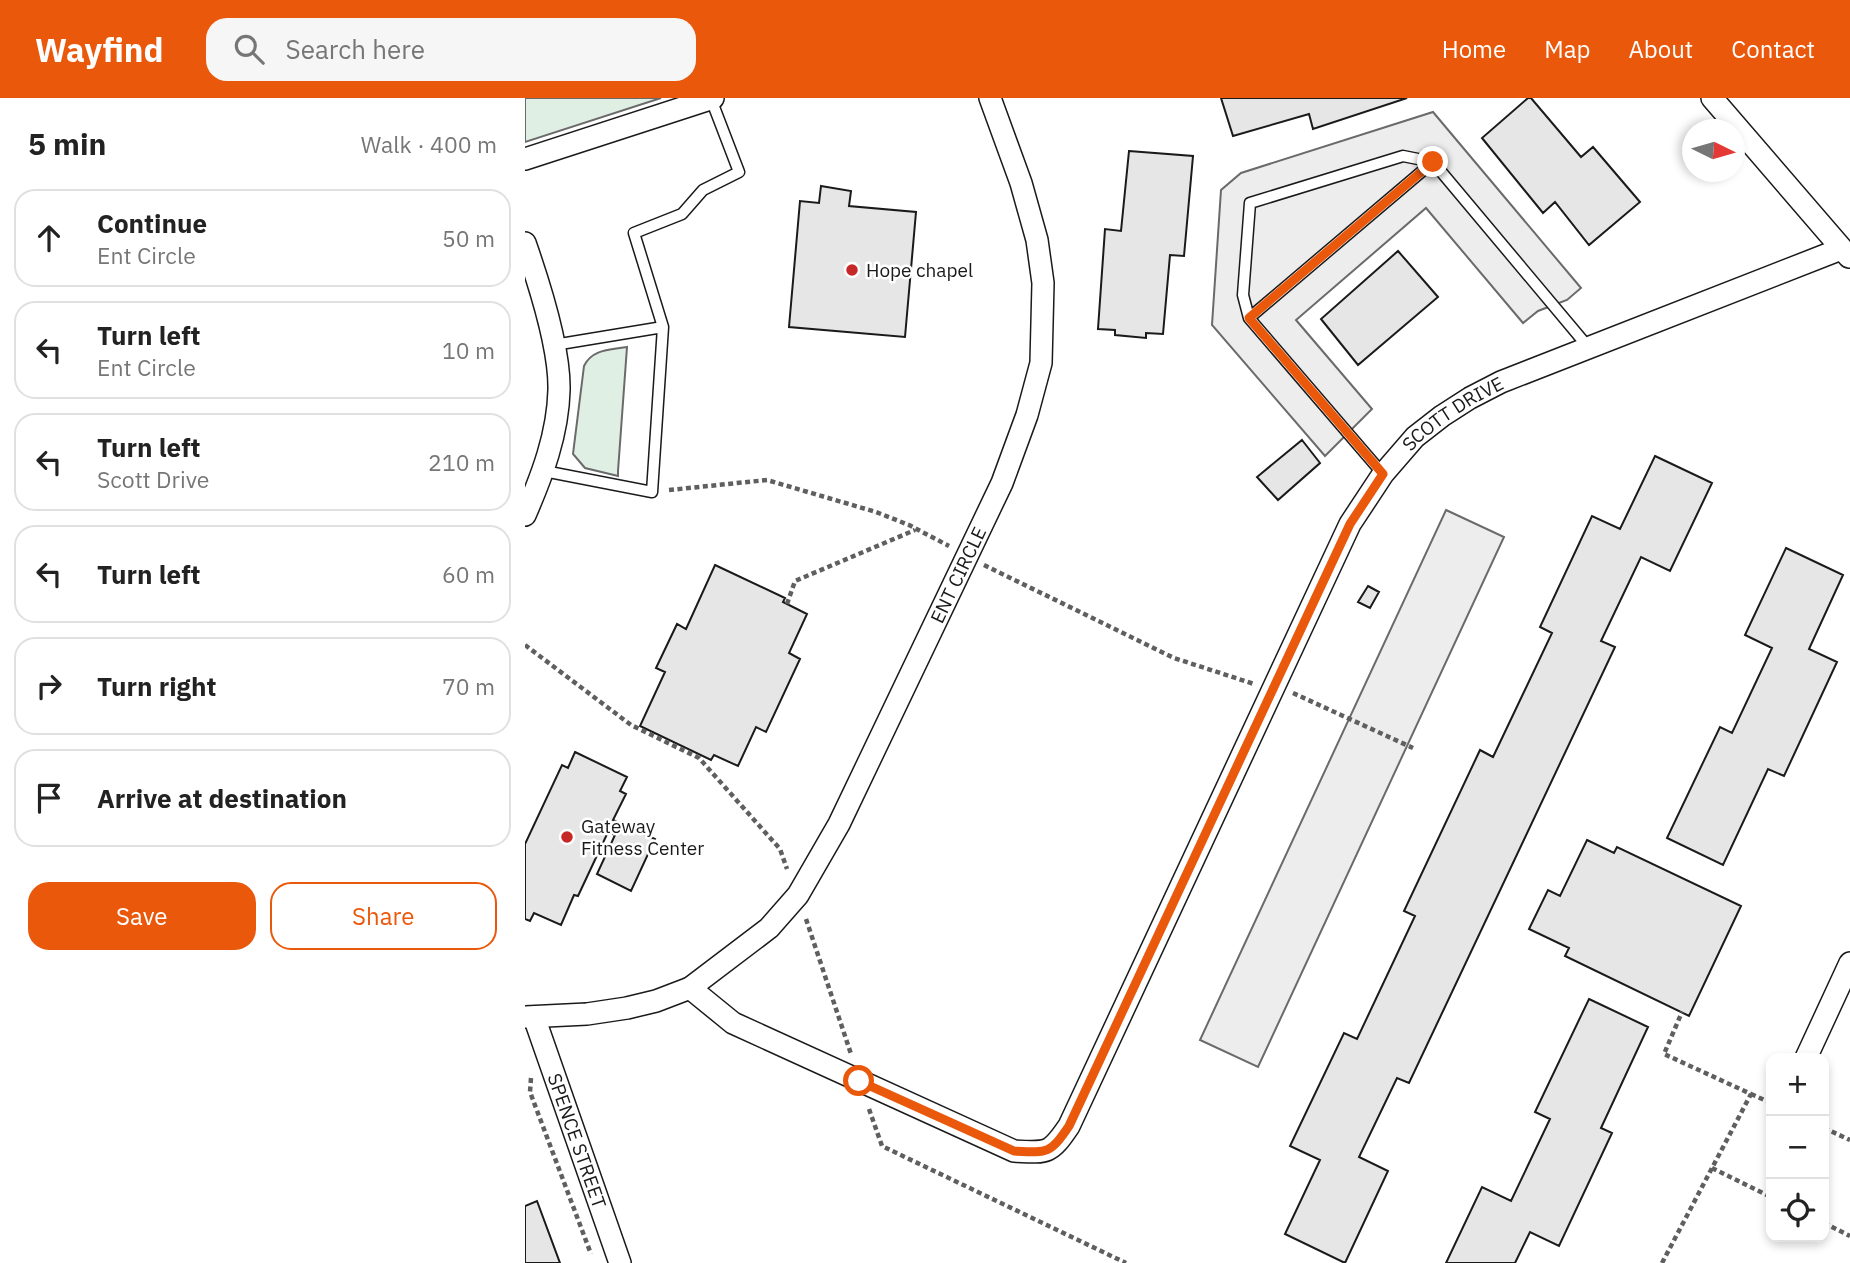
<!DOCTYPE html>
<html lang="en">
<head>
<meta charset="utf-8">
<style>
  :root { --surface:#fff; --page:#f6f6f6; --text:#222; --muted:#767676; --line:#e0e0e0; --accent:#ea580c }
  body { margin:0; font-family:"IBM Plex Sans",sans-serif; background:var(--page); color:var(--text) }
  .controls { position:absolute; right:21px; bottom:21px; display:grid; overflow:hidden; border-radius:14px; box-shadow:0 4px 10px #0003 }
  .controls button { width:63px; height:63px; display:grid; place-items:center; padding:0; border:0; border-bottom:2px solid var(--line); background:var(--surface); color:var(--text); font:35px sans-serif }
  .compass { position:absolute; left:1157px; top:21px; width:63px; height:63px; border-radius:50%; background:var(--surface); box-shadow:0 4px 10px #0003; rotate:95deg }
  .stop { position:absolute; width:21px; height:21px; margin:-16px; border:5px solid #ea580c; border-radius:50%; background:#fff }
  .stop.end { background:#ea580c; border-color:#fff; box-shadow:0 2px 7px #0008 }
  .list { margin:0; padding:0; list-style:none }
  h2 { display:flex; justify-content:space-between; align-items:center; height:91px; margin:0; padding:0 28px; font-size:30px }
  h2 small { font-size:23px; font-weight:400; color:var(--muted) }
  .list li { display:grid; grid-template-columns:46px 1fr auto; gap:21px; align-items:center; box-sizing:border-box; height:98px; margin:0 14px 14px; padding:0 14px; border:2px solid var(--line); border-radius:21px }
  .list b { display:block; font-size:26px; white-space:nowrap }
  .list p { margin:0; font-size:23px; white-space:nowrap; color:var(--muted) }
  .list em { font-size:23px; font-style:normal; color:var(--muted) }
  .actions { display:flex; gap:14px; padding:21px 28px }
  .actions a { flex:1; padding:16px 0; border:2px solid var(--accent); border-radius:21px; text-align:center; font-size:24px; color:var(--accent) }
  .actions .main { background:var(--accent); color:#fff }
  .icon { flex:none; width:38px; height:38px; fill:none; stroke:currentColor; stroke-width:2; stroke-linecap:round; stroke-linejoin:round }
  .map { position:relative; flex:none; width:1325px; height:1165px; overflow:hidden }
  header { display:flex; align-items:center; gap:42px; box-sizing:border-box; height:98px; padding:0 35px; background:var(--accent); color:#fff }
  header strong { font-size:33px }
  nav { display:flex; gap:38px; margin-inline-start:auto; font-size:24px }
  .search { width:490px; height:63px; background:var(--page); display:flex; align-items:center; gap:18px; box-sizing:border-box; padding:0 24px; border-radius:21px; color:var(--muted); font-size:26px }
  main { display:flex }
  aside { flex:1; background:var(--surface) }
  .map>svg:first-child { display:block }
</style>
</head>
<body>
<header>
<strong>Wayfind</strong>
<div class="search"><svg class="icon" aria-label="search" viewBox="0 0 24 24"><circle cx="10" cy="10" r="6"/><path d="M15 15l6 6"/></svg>Search here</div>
<nav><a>Home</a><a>Map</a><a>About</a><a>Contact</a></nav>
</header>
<main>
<aside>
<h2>5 min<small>Walk · 400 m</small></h2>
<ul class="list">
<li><svg class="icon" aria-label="ahead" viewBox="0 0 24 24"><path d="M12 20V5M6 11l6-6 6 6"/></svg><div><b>Continue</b><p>Ent Circle</p></div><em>50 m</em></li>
<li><svg class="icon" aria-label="left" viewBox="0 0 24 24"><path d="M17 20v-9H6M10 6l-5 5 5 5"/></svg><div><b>Turn left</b><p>Ent Circle</p></div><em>10 m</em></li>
<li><svg class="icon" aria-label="left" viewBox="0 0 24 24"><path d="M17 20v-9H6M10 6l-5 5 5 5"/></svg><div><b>Turn left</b><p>Scott Drive</p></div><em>210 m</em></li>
<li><svg class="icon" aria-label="left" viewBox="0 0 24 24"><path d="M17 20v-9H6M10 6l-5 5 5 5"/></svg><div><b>Turn left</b></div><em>60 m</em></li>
<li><svg class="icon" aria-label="right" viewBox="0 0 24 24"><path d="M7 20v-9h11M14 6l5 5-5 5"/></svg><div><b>Turn right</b></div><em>70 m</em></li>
<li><svg class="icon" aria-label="arrive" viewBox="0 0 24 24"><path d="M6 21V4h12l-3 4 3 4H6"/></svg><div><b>Arrive at destination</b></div></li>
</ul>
<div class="actions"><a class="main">Save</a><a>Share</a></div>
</aside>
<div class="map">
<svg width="1325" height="1165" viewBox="0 0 1325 1165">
  <rect width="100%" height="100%" fill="#fff"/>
  <path fill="#e0efe3" stroke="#6a6a6a" stroke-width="2" d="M0,0H136L0,44Z
    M102,249L93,373V378L60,370L48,356L59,268C67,251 85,252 102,249Z"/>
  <path fill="#ededed" stroke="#6a6a6a" stroke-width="2" d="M908,14L1056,190L1042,202L1013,213L998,225L901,110L771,222L847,311L800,358L687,227L696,92L716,75Z
    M921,412L979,439L733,969L675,942Z"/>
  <path fill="#e6e6e6" stroke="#1a1a1a" stroke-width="2" d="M696,0H882L788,31L784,16L708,38Z
    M1003,0H1006L1056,59L1068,49L1115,104L1064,147L1030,104L1018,115L957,40Z
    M604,53L668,58L659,158L645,157L638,236L621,235V240L590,237V232L573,231L580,131L596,133Z
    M296,88L326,93L324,108L391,114L380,239L264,229L275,103L294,105Z
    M873,153L913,199L833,267L796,221Z
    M777,342L795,365L753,402L732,379Z
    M1130,358L1187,385L1145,473L1116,459L1076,543L1090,549L884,985L872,980L834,1059L863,1073L820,1165L760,1136L795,1062L765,1048L819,935L832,941L890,818L879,813L955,652L968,659L1027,535L1015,529L1067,418L1095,431Z
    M1261,450L1318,477L1284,551L1312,564L1259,678L1243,671L1198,767L1142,740L1195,629L1207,635L1247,550L1220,537Z
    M190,467L260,500L258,504L282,516L264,555L275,561L241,634L231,629L213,668L189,657L186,662L115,628L140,574L131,570L152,526L161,531Z
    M843,488L854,494L845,510L833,504Z
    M50,654L102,679L95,693L101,696L88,722L130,741L106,793L72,776L90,737L83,734L53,798L49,797L36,827L9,815L5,823L0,821V746L37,667L43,670Z
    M1062,742L1089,755L1092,749L1216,808L1164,918L1040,858L1044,850L1004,831L1023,792L1035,798Z
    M1064,901L1123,929L1076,1030L1087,1035L1034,1148L1005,1134L990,1165H921L957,1089L986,1103L1025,1021L1010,1014Z
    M12,1103L35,1165H0V1108Z"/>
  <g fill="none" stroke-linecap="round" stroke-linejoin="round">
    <g stroke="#1a1a1a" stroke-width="13">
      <path id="lane" d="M724,220L908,64
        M29,247L138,229
        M19,373L127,394L138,229L109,135L157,116L178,92L214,74L186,1
        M858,376L724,220L718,197L725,105L878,58L908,64L1064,250"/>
    </g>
    <g stroke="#1a1a1a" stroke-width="24">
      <g id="street">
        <path d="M1187,0L1324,159"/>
        <path d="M0,61L188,0"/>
        <path d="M0,145C14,185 35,250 34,292C33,336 17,378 0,417"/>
        <path id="s1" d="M165,890L208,925L489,1053C523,1055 525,1056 544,1028L825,426L858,376L890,339L917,318L945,300L976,284L1316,151"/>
        <path id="s2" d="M0,919L62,916L102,910L131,903L165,890L244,830L273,797L314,726L477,385L502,317L516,265L518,185L512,142L496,85L465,0"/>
        <path id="s3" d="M9,919L95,1165"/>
        <path d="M1281,960L1325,865"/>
      </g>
    </g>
    <path stroke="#5f5f5f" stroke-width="4.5" stroke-dasharray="5 3.5" stroke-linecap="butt" d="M144,392L242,382L351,414L384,427L424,448
      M459,467L649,560L729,586
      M262,506L270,483L390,432
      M0,547L106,627L174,660L255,751L262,771
      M768,595L888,650
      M281,821L326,956
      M6,980L5,994L66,1156
      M1226,996L1246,1005
      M344,1011L357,1048L601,1165
      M1299,1030L1325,1042
      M1187,1070L1246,1099
      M1299,1125L1325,1138
      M1137,1165L1226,996L1139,956L1157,914"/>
    <use href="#lane" stroke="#fff" stroke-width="10"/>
    <use href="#street" stroke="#fff" stroke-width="21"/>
  </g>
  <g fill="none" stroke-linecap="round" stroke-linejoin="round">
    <path stroke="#ea580c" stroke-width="9" d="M334,983L489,1053C523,1055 525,1056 544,1028L825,426L858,376L724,220L908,64"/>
  </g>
  <g fill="#c62828" stroke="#fff" stroke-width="2.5">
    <circle cx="327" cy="172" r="7"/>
    <circle cx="42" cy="739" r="7"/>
  </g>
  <g text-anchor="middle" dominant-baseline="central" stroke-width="5" stroke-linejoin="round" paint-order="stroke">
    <g font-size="19" fill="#1a1a1a" stroke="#fff" text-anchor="start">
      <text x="341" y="172">Hope chapel</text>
      <text x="56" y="728">Gateway<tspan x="56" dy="22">Fitness Center</tspan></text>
    </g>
    <g font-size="19" fill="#1a1a1a" stroke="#fff">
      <text stroke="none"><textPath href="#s1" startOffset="1248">SCOTT DRIVE</textPath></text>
      <text stroke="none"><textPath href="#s2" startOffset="670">ENT CIRCLE</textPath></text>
      <text stroke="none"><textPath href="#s3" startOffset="131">SPENCE STREET</textPath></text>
    </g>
  </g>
</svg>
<div class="controls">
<button>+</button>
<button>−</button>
<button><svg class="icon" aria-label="locate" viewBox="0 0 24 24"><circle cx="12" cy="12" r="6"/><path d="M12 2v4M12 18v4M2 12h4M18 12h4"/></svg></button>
</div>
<svg class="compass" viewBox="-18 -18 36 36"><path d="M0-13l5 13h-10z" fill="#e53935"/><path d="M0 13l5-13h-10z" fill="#767676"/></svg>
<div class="stop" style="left:334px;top:983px"></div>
<div class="stop end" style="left:908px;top:64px"></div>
</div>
</main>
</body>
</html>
